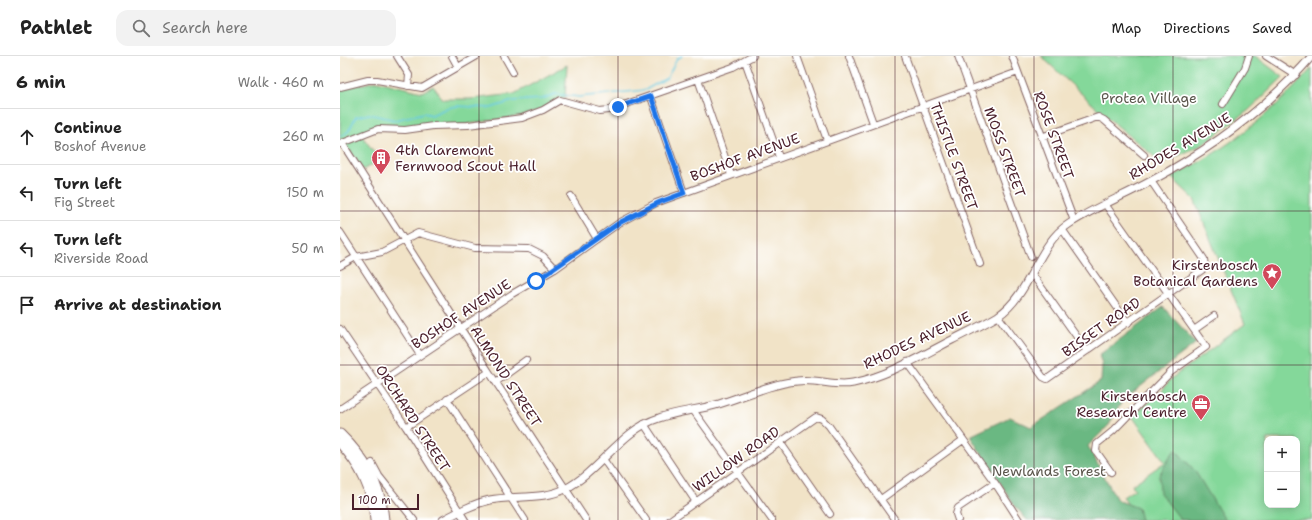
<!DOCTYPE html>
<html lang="en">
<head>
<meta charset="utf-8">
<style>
  :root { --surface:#fff; --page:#f2f2f2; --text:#222; --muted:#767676; --line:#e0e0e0 }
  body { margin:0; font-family:"Shantell Sans",sans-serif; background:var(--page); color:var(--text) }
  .controls { position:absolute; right:12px; bottom:12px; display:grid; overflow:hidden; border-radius:8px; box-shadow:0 2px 10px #0003 }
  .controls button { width:36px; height:36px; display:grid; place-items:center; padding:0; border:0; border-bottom:1px solid var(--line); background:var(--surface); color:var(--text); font:20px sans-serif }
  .scale { position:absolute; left:12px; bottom:10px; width:67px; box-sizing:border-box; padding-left:4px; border:2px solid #4a1f2b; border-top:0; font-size:11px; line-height:14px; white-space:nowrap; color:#4a1f2b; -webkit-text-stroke:3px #fff; paint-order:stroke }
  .stop { position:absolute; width:12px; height:12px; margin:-9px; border:3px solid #1a73e8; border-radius:50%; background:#fff }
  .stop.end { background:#1a73e8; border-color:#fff; box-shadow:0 1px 4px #0008 }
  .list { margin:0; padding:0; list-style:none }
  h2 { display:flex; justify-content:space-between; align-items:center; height:52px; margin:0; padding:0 16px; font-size:17px }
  h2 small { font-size:13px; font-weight:400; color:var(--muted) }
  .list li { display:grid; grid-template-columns:26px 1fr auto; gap:12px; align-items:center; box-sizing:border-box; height:56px; padding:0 16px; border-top:1px solid var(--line) }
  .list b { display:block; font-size:15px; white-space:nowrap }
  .list p { margin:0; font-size:13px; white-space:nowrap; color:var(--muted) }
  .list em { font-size:13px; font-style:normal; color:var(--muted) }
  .icon { flex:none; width:22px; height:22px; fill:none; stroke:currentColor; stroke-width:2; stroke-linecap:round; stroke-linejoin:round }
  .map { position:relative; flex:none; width:972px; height:464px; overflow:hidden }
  header { display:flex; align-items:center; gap:24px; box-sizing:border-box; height:56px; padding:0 20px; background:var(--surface); border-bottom:1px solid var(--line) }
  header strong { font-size:19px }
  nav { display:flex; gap:22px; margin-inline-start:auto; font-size:14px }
  .search { width:280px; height:36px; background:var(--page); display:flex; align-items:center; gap:10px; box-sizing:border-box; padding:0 14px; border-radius:12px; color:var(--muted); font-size:15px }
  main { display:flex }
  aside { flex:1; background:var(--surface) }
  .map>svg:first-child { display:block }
</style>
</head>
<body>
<header>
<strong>Pathlet</strong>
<div class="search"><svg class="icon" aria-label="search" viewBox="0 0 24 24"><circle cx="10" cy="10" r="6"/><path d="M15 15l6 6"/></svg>Search here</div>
<nav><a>Map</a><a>Directions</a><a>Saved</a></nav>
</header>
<main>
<aside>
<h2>6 min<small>Walk · 460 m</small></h2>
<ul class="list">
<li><svg class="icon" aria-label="ahead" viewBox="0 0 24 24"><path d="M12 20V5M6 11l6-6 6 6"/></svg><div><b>Continue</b><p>Boshof Avenue</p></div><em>260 m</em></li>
<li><svg class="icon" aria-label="left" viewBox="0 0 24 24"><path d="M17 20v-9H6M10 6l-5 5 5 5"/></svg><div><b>Turn left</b><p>Fig Street</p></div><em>150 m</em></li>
<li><svg class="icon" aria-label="left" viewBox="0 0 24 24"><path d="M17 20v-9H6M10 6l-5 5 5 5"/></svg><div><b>Turn left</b><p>Riverside Road</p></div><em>50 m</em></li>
<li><svg class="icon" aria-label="arrive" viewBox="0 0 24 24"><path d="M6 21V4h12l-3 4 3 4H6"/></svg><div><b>Arrive at destination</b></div></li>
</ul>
</aside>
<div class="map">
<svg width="972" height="464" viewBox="0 0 972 464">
  <rect width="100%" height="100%" fill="#fff"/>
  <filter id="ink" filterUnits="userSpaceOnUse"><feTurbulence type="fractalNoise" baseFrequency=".025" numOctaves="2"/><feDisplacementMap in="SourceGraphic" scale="8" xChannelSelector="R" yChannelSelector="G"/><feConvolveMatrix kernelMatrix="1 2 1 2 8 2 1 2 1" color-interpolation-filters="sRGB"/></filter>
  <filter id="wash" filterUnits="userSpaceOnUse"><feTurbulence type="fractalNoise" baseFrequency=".012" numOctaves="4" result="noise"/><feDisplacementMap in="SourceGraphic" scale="16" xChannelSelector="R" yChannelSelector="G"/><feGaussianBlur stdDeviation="0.9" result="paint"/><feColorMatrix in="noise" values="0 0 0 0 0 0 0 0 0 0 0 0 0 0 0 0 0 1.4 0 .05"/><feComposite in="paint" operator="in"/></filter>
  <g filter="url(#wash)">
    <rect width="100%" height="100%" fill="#f1e3c7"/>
    <path fill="#84d89a" stroke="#677c62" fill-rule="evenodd" d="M701,0H915L943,21L909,54L862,89L822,107L761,56Z
      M227,9L225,42H219L201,54L181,60L128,68L66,73L42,71L0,86V33L37,25L82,36L93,30L103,43H131L174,38Z
      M972,12V464H798L783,441L795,433L792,429L825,406L792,360L818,339L832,322L905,268L854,143L831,121C884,96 934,56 972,12ZM927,383H957V449H927Z
      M22,80L40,104L23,114L5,88Z"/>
    <path fill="#6bb882" stroke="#5a6c56" d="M823,251L856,287L782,345L769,369L748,390L777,444L798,452L801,464H687L675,450L630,380L670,361L691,371L761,325L762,309L759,299Z
      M835,393L855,415L885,464H841L820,437L819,419Z"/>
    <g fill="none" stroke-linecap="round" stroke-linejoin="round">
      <path stroke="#62c8df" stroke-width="1.5" d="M0,80C11,77 10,70 16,61L29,58L55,64L84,57L92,59L107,52L117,50L151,52L173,45L202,43L215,38L239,41L305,34L327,22L337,3L342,0"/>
    </g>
  </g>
  <g filter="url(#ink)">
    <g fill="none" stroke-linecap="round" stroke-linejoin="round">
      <g stroke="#846462" stroke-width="8">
        <path id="minor" d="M57,0L69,19L68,30
          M112,0L118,11
          M164,0L173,16
          M457,0L487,84
          M509,0L533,67
          M565,0L640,208
          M618,0L691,201
          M672,0L734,165
          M926,0L956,19
          M405,5L439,101
          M358,23L391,119
          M0,31L28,24H37L82,32L137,0
          M311,41L344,137
          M883,48L905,12L909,0
          M701,81L758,61L764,64L804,99
          M2,87L121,273L246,464
          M0,88L38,73L65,74L93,70L128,69L182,62L203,54L220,44L260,55L269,54L393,11L413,0
          M231,140L257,183
          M765,148L866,291L831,316L773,375L757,388L756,395L771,416
          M722,173L788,267
          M0,176L80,299
          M0,210L16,201L42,196L78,177L135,192L189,193L203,200L215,213
          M692,218L747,295
          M658,260L703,321L707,323L862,214L865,210L864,203L811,125
          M0,273L66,371L125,464
          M854,274L874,260
          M567,306L655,427L679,464
          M156,326L186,304
          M107,343L185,464
          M0,353L172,238L215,213L279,167L316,147L678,16
          M353,354L432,464
          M304,368L356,446
          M66,371L149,316
          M440,386L490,458
          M263,403L306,464
          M32,407L39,420L74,464
          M541,443L623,384
          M330,464L476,361L482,363L489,370L555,464
          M618,464L616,458L618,452L655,427"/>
      </g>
      <g stroke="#846462" stroke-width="9">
        <path id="major" d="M103,464C118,456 133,448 150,444C174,439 203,444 225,433C260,415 281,374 319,362C338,355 359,354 379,348C405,340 430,328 457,325C476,322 495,331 513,327C548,320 581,300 612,284C627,276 643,269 658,260C691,238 697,188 729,168C755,151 784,140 811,125C873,92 926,53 972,0"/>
      </g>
      <g stroke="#846462" stroke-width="11">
        <path id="highway" d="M0,378C25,402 41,429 44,464
          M0,387C21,410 32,433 35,464"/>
      </g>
      <use href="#minor" stroke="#fff" stroke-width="6"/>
      <use href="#major" stroke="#fff" stroke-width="7"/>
      <use href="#highway" stroke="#fff" stroke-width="9"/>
    </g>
  </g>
  <g fill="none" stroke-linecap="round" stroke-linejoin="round" filter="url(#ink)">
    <path stroke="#1a73e8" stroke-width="5" d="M196,225L279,167L320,146L344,137L311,40L278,51"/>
  </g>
  <path fill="none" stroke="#4a1f2b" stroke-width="1" stroke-opacity="0.55" d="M139,0V464M278,0V464M417,0V464M555,0V464M694,0V464M833,0V464M0,155H972M0,309H972"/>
  <defs>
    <g id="building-pin" transform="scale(1)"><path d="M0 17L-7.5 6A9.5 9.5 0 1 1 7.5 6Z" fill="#d1495b" stroke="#fff"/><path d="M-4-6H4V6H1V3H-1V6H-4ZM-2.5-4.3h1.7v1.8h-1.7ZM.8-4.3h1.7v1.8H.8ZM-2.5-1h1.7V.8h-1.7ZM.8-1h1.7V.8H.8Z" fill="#fff"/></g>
    <g id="sight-pin" transform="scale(1)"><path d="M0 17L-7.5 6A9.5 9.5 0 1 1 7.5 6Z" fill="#d1495b" stroke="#fff"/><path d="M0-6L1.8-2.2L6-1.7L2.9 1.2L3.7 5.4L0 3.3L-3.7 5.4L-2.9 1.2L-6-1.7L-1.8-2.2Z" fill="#fff"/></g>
    <g id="office-pin" transform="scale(1)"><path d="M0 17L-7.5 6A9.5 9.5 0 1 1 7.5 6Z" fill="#d1495b" stroke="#fff"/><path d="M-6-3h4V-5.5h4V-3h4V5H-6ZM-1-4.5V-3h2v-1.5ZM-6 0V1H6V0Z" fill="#fff"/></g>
  </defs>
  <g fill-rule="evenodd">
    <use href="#building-pin" x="41" y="102"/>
    <use href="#sight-pin" x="932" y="217"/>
    <use href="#office-pin" x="861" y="348"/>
  </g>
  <g text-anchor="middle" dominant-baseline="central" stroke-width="3.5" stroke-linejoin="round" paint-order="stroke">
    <g font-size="14" fill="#5b564c" stroke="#fff">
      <text x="809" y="42">Protea Village</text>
      <text x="709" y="415">Newlands Forest</text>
    </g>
    <g font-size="14" fill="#4a1f2b" stroke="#fff">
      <text transform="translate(714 79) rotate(70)">ROSE STREET</text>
      <text transform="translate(840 90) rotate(-31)">RHODES AVENUE</text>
      <text transform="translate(665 96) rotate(70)">MOSS STREET</text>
      <text transform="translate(614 100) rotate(70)">THISTLE STREET</text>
      <text transform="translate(405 101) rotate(-20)">BOSHOF AVENUE</text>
      <text transform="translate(121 258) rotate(-33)">BOSHOF AVENUE</text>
      <text transform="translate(761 271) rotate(-35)">BISSET ROAD</text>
      <text transform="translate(577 284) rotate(-25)">RHODES AVENUE</text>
      <text transform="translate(166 320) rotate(57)">ALMOND STREET</text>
      <text transform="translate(73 362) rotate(57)">ORCHARD STREET</text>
      <text transform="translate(396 403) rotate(-35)">WILLOW ROAD</text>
    </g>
    <g font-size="14" fill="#4a1f2b" stroke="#fff" text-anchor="end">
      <text x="55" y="94" text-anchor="start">4th Claremont<tspan x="55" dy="16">Fernwood Scout Hall</tspan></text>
      <text x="918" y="209">Kirstenbosch<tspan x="918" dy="16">Botanical Gardens</tspan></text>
      <text x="847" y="340">Kirstenbosch<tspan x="847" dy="16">Research Centre</tspan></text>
    </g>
  </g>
</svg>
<div class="controls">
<button>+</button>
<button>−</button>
</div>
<div class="scale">100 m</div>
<div class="stop" style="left:196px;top:225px"></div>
<div class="stop end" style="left:278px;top:51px"></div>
</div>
</main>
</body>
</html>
